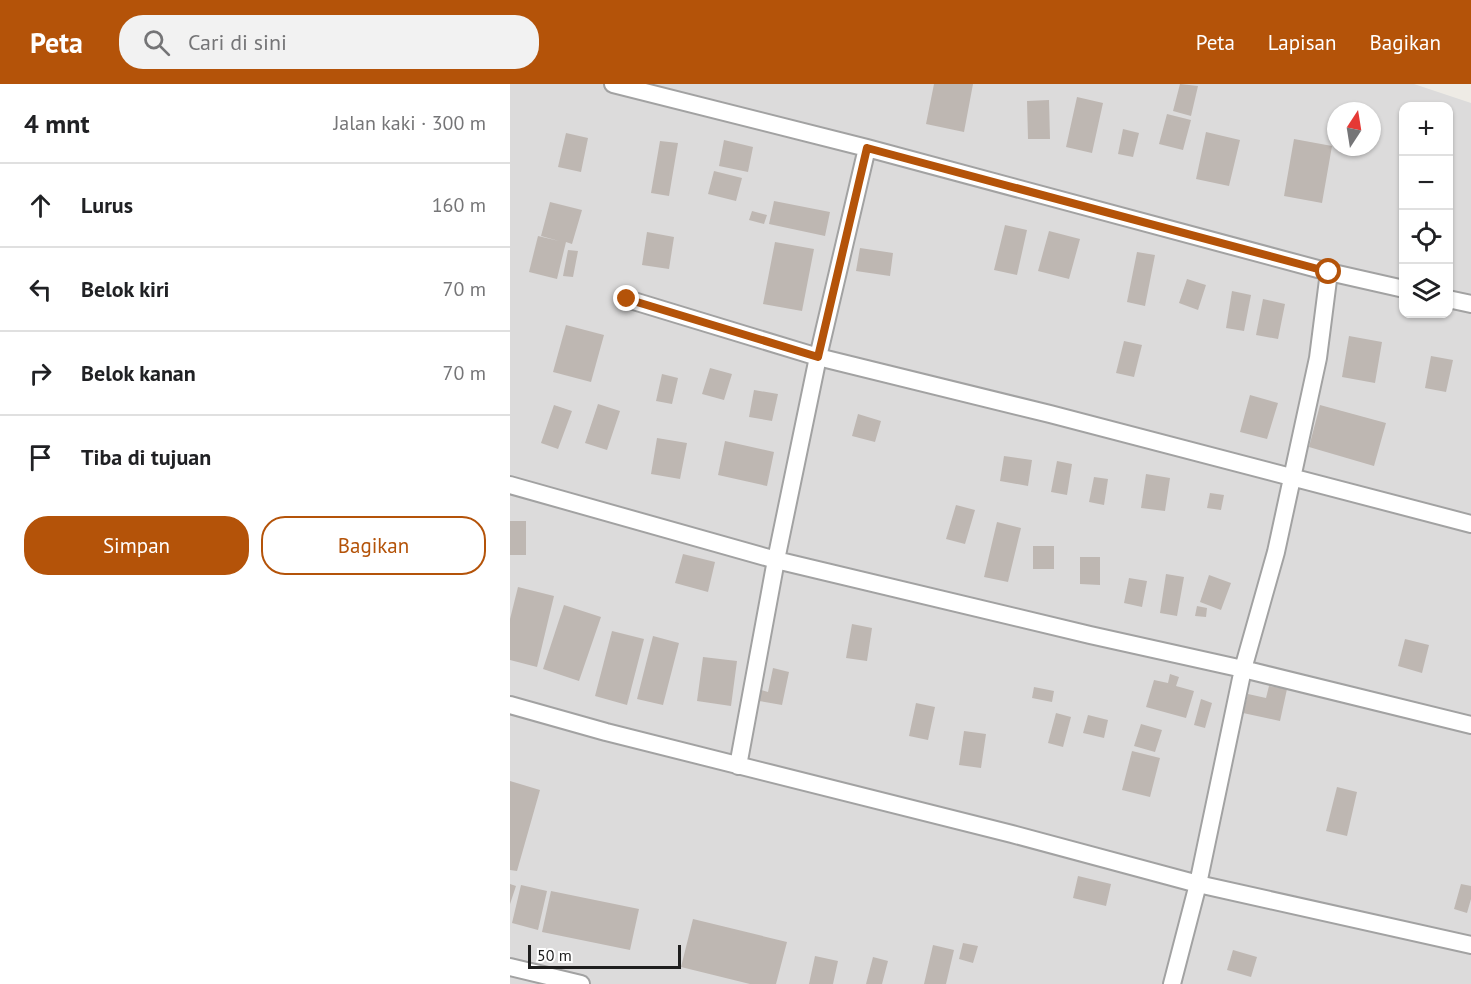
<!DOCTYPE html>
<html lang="id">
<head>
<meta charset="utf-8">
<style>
  :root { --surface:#fff; --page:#f2f2f2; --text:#202124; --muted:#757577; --line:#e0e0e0; --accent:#b45309 }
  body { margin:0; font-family:"PT Sans",sans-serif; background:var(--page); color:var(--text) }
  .controls { position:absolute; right:18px; top:18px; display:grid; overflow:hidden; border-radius:12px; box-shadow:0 2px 4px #0004 }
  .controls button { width:54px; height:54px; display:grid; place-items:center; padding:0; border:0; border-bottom:2px solid var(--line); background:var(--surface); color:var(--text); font:30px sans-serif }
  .compass { position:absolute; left:817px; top:18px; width:54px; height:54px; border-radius:50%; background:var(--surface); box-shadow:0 2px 4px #0004; rotate:12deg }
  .scale { position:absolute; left:18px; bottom:15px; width:153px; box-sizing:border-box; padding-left:6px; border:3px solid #1e1e1e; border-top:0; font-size:16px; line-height:21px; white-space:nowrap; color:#1e1e1e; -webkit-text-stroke:4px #fff; paint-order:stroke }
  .stop { position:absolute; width:18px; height:18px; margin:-14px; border:4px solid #b45309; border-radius:50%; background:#fff }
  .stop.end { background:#b45309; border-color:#fff; box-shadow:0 2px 6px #0008 }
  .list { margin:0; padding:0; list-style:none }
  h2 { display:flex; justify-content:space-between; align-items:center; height:78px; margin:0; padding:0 24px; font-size:26px }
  h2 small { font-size:20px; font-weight:400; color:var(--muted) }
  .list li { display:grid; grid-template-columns:39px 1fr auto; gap:18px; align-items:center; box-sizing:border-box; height:84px; padding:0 24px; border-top:2px solid var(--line) }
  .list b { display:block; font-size:22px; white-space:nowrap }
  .list em { font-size:20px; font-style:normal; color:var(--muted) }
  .actions { display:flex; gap:12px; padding:18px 24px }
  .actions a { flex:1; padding:14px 0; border:2px solid var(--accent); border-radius:24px; text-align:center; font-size:21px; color:var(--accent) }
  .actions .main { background:var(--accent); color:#fff }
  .icon { flex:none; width:33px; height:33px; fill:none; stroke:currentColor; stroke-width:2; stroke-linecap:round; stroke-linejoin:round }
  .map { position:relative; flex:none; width:961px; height:900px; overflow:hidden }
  header { display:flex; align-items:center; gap:36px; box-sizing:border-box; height:84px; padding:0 30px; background:var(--accent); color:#fff }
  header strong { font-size:28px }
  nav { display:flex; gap:33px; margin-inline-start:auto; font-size:21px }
  .search { width:420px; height:54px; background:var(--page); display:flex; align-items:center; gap:15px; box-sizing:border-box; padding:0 21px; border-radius:24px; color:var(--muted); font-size:22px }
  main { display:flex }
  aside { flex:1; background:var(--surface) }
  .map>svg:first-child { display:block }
</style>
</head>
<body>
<header>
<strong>Peta</strong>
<div class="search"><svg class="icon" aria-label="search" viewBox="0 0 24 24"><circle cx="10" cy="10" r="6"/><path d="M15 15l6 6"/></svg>Cari di sini</div>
<nav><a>Peta</a><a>Lapisan</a><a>Bagikan</a></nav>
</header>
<main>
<aside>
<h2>4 mnt<small>Jalan kaki · 300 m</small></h2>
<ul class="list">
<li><svg class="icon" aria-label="ahead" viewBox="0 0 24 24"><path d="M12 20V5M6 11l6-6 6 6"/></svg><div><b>Lurus</b></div><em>160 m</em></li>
<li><svg class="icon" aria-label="left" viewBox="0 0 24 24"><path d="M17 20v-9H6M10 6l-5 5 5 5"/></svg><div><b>Belok kiri</b></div><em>70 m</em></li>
<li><svg class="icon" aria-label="right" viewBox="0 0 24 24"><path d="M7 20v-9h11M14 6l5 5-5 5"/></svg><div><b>Belok kanan</b></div><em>70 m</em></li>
<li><svg class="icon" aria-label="arrive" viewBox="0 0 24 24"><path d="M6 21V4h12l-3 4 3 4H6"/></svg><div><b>Tiba di tujuan</b></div></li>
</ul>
<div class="actions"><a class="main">Simpan</a><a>Bagikan</a></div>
</aside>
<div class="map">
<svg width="961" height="900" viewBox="0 0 961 900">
  <rect width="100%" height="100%" fill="#eeebe5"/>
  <path fill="#dcdbdb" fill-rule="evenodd" d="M0,0H904L961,19V900H0ZM894,22H938V230H894ZM826,27H862V63H826Z"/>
  <path fill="#beb7b2" d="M424,0H463L454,48L416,40Z
    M670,0L688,2L681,32L663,27Z
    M567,13L593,19L582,69L556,63Z
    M539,16L540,55H518L517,17Z
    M657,30L681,36L673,66L649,60Z
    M613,45L629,49L623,73L608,70Z
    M696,48L730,56L719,102L686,95Z
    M56,49L78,54L71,88L48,83Z
    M784,55L822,62L812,119L774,112Z
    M214,56L243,63L238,88L209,82Z
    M150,57L168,59L159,112L141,109Z
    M204,87L232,94L226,117L198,110Z
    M264,117L320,128L315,152L259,140Z
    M40,118L72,126L62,160L56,158L47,195L19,188L28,152L49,157L31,152Z
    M242,127L257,131L254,140L239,136Z
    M495,141L517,146L507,191L484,186Z
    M539,147L570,155L559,195L528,187Z
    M137,148L164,153L159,185L132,181Z
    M265,158L304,165L292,227L253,220Z
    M350,164L383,169L380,192L346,187Z
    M58,166L68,167L63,193L53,192Z
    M627,168L645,171L635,222L617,218Z
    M677,195L696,201L688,226L669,219Z
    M722,207L741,211L734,247L716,244Z
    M753,215L775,220L768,255L746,251Z
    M56,241L94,251L81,298L43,288Z
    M839,252L872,258L865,299L832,293Z
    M614,257L632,261L624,293L606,289Z
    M921,272L943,276L936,308L915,304Z
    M200,284L222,290L214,316L192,310Z
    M152,290L168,294L162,320L146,317Z
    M244,306L268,310L262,337L239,333Z
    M740,311L768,319L757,355L730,348Z
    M88,320L110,327L97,366L75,359Z
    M44,321L62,327L48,365L31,359Z
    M810,321L876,339L864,382L799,363Z
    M348,330L371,337L365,358L342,352Z
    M147,354L177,359L170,395L141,390Z
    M215,357L264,368L257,402L208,391Z
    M494,372L522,376L518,402L490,397Z
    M547,377L562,380L557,411L541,408Z
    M636,390L660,394L655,427L631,424Z
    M584,393L598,395L594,421L579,418Z
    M700,409L714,411L711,426L697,424Z
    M446,421L465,426L455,460L436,455Z
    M0,437H16V471H0Z
    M487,438L511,444L498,498L474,493Z
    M523,462H544V485H523Z
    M173,470L205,478L198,508L165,499Z
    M570,473H590V501L570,500Z
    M656,490L674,493L667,532L650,529Z
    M699,491L721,499L711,526L690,518Z
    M619,494L637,497L632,523L614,519Z
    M8,503L44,512L27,583L0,576V535Z
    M54,521L91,533L69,597L33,585Z
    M687,522L697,524L696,533L685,532Z
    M342,540L362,544L357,577L336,574Z
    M102,547L134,555L117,621L85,612Z
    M143,552L169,559L153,621L127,615Z
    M895,555L919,561L912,589L888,582Z
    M193,573L227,577L221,622L187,617Z
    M263,584L279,588L272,621L249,617L251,606L258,608Z
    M660,590L669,593L666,602L684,607L676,634L636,623L644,596L658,599Z
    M759,602L777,605L770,637L733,629L738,610L756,614Z
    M524,603L544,607L542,618L522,614Z
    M691,615L702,619L695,644L684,641Z
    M406,619L425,623L418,656L399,652Z
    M546,629L561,633L553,663L538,659Z
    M578,631L598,636L594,654L573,649Z
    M631,640L652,646L645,668L624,662Z
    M454,647L476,650L471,684L449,681Z
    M622,667L650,674L640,713L612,706Z
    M0,697L30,706L7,787L0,786Z
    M827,703L847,708L837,752L816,747Z
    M568,792L601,800L596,822L563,814Z
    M0,800L6,802L0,820Z
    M951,800L961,802V815L957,829L944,825Z
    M11,801L37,807L28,846L2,839Z
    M41,807L129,825L120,866L32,848Z
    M183,835L277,858L266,900H240L171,883Z
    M453,859L468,862L463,879L449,875Z
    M423,861L444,866L436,900H414Z
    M723,866L747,873L741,893L717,886Z
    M305,872L328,877L323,900H299Z
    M363,873L378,877L372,900H356Z"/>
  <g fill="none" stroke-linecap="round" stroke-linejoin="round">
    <g stroke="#a2a2a2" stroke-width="20">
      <path id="minor" d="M103,0L357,64L819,188L894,205
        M117,215L308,273L540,330L961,440
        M938,215L961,220
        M0,401L266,476L580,551L733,585L961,641
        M0,621L96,648L502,750L688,800L961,861
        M228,682L266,476L308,273L357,64
        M0,883L71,900
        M662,900L688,800L733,585L766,468L808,274L819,188"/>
    </g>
    <use href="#minor" stroke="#fff" stroke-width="16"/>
  </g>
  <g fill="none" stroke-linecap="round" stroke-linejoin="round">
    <path stroke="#b45309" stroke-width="8" d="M117,215L308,273L357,64L819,188"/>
  </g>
</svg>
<div class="controls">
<button>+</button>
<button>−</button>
<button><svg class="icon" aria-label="locate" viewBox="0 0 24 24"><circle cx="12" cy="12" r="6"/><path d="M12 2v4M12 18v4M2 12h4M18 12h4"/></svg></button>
<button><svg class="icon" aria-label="layers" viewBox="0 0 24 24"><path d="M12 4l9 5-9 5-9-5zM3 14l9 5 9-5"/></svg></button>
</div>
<svg class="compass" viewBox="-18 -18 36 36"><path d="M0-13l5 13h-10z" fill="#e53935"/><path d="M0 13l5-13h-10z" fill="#757577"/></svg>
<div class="scale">50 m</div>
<div class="stop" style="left:819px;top:188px"></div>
<div class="stop end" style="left:117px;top:215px"></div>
</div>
</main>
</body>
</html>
